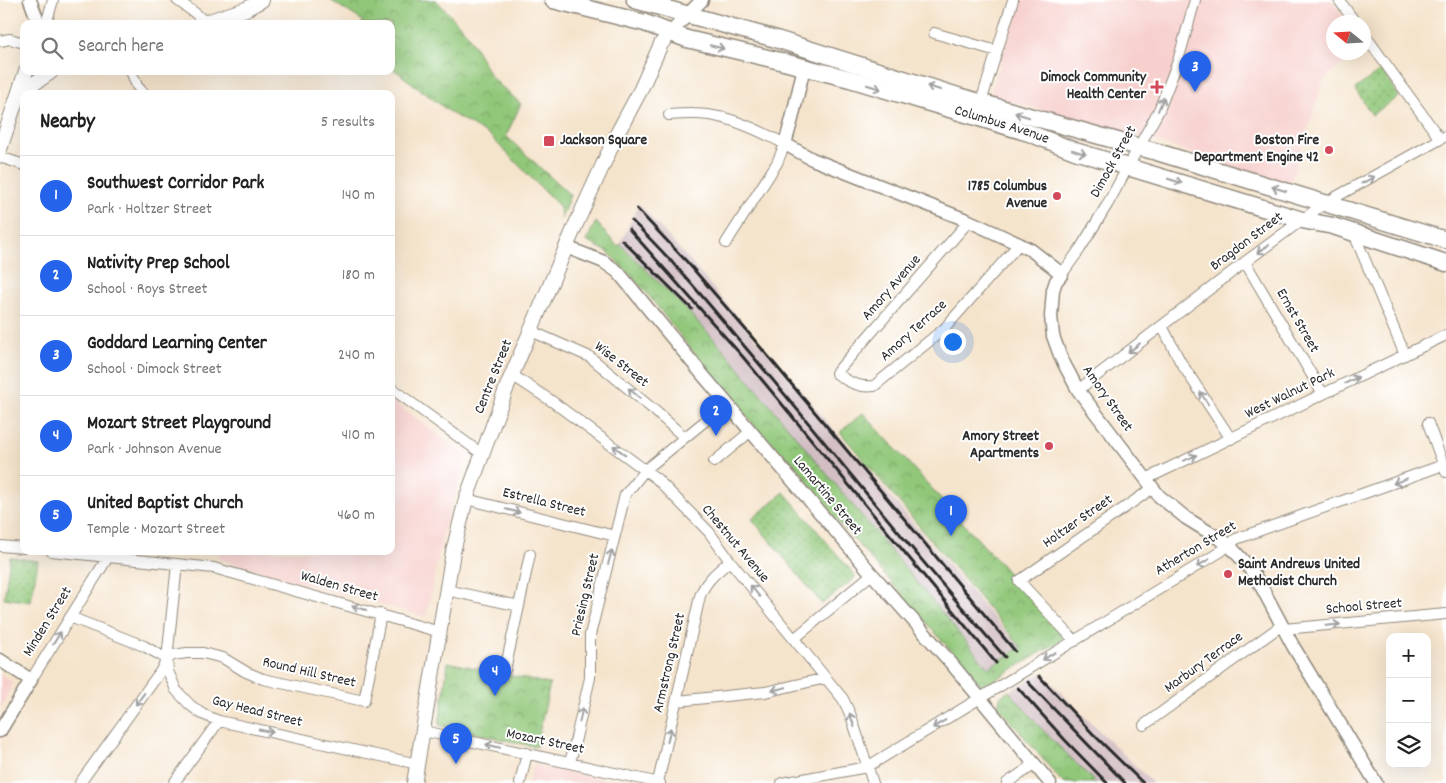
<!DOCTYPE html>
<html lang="en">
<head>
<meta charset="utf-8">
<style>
  :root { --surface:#fff; --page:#f6f6f6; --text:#222; --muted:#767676; --line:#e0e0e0; --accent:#2563eb }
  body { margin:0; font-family:Dekko,sans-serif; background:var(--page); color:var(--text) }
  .controls { position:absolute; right:15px; bottom:15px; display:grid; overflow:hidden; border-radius:10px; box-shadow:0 5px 20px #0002 }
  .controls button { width:45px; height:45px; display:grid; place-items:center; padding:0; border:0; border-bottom:1px solid var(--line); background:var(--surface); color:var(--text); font:25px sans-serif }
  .compass { position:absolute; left:1326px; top:15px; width:45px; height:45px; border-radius:50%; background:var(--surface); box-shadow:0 5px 20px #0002; rotate:288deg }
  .you { position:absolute; left:952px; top:341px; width:18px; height:18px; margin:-12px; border:4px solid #fff; border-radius:50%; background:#1a73e8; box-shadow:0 0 0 8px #1a73e833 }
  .badge { display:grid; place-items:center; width:32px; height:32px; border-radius:50%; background:var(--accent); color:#fff; font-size:16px; font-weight:700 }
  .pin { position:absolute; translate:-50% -41px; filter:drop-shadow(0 1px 2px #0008) }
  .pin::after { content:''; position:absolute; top:26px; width:18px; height:15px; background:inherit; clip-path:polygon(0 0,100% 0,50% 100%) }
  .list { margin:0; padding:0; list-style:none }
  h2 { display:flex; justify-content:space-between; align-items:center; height:65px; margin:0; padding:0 20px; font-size:21px }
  h2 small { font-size:16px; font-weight:400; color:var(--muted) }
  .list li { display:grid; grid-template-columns:32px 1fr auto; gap:15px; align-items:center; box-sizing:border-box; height:80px; padding:0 20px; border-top:1px solid var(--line) }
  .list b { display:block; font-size:19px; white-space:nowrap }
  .list p { margin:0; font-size:16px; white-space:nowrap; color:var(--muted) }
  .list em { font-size:16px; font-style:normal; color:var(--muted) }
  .icon { flex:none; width:28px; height:28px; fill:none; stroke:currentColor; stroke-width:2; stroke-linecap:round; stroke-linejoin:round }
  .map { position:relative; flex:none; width:1446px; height:783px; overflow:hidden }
  .search { position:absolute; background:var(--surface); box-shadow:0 5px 20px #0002; left:20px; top:20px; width:375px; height:55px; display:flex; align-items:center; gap:12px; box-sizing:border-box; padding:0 18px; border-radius:10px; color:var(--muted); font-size:19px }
  .panel { position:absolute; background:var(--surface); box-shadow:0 5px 20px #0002; left:20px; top:90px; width:375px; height:465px; border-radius:10px }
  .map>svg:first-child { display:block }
</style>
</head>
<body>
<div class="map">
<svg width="1446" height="783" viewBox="0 0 1446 783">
  <defs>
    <pattern id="grass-dots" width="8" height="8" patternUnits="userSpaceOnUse" patternTransform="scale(1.25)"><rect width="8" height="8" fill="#91c779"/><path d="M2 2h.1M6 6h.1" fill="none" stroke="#77a263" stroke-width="1.8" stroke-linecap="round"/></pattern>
    <pattern id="park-crowns" width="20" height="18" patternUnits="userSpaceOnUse" patternTransform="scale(1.25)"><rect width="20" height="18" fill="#91c779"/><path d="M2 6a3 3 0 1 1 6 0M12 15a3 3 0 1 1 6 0" fill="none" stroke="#77a263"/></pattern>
  </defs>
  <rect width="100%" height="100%" fill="#fff"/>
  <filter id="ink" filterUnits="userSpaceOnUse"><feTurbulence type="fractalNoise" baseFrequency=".02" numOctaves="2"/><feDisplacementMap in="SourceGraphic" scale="10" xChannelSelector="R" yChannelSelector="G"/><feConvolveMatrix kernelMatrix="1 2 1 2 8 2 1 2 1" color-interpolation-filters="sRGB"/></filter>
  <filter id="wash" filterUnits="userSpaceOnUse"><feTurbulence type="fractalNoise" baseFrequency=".0096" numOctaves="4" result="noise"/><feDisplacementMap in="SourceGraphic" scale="20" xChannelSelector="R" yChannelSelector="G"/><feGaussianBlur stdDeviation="1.12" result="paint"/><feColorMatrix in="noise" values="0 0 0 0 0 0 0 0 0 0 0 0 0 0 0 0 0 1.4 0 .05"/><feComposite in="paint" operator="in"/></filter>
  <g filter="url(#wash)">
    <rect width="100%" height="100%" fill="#f5e4cc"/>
    <path fill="#f7d0cd" d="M1021,0H1331L1347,22H1334V52L1355,53L1324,79L1289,186L1149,139L990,96Z
      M391,400L468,457L444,528L426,617L219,559V551H391Z
      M0,674L12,682V686L0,708Z
      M533,765L615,782L529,783Z"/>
    <path fill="#d2bec3" d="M639,204L689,260L874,477L982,605L1021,648L988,668L724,350L683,306L620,244Z
      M1042,673L1081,713L1153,783H1096L1041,728L1009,691Z"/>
    <path fill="url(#grass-dots)" stroke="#5e7952" d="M1381,70L1399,96L1372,115L1355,89Z
      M784,492L855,575V578L822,604L752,519Z
      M10,557L38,561L31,602L4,598Z"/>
    <path fill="url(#park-crowns)" stroke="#5e7952" d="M330,0H436L467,33L491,77L521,104L506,136L570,195L561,219L560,207L490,136L451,113L391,67V24H361L363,21Z
      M596,222L618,247L620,244L683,306L724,350L988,668L1021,647L840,432L863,413L1067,637L986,685L980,684L773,447L710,373L645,291L608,252L586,241Z
      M448,662L550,684L536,747L439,725Z
      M1009,691L1041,728L1096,783H1063L998,706L1000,697Z"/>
  </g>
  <g filter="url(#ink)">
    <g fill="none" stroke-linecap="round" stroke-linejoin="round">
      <g stroke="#90887c" stroke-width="12">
        <path id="minor" d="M177,0L195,13L205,22
          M1339,0L1355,22
          M46,24L53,0
          M934,33L997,51
          M1364,34L1440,139
          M0,41L10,39L24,43
          M131,71L137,86L144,94
          M981,102L1013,0
          M669,115C686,114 703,113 719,117C740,121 766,134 785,144L777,163L726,243
          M0,157L24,165
          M969,221L836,373C848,382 859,388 874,386L944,329L1019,244
          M1359,234L1357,241L1405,355
          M1245,262L1323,394
          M1062,274L1080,249L1107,205L1159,110L1178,61L1195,0
          M1162,326L1180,361L1231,439
          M531,331L590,357L654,410L684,437
          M512,375L553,402L657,479L709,532L730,561L843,699L851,716L873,783
          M391,388L482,454
          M1078,390L1245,262L1325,203L1446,136
          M1428,423L1446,472
          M714,462L751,431
          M1146,479L1446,335
          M466,499L615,536
          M0,546L24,548
          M51,551L214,568L440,632
          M177,564L167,659L168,671L176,690L190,705L202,714L219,721L418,764
          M447,590L519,606L505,670
          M519,606L530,554
          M70,617L144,646L167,659
          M1284,629L1446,614
          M794,639L872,574
          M1075,641L1019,581L1153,488
          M31,680L108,557
          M677,701L765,692L826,678
          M1144,725L1282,625
          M424,731L660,783
          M570,763L590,678V635L625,495L645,470L727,403
          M658,782L700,596C706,580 717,572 730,561
          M80,783L160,672L167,659L173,655L187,653H203L223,658L246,672L263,679L364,701L381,614
          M174,783L219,721
          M520,783L527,753
          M782,783L867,767L1220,552L1236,539L1446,464
          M1007,783L1035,764"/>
      </g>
      <g stroke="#90887c" stroke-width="15">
        <path id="tertiary" d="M30,0L39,24
          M670,33L702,0
          M804,67L792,119L785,144L812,159L969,221L1019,244L1031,250L1062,274L1056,281L1053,290L1051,316L1053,336L1061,358L1078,390L1159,496L1186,518L1228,544L1248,566L1260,584L1293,646L1376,783
          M566,247L604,262L618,272L702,374L872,574L951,663L1050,783
          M0,660L31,680L0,731"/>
      </g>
      <g stroke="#90887c" stroke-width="16">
        <path id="secondary" d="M200,24L246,9L262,0
          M25,94L32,85L51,72
          M0,149L26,71
          M414,783L453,552L466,499L508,384L576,224L617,134L640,91L661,44L670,33"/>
      </g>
      <g stroke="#90887c" stroke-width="19">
        <g id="primary">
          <path id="s1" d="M553,0L645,23L687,39L776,60L850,79L1029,133L1075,151L1302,220L1333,226L1446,263"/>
          <path d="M635,0L776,39L961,97L1157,152L1446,240"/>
        </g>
      </g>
      <use href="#minor" stroke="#fff" stroke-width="10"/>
      <use href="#tertiary" stroke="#fff" stroke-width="12"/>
      <use href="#secondary" stroke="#fff" stroke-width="14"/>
      <use href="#primary" stroke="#fff" stroke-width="16"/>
      <path stroke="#2b2b2b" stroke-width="3" d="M637,209L688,263L746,330L1015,651
        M632,221C677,264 716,313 756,360C839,459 919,560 1005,657
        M629,229L743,357L996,663
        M622,240L692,309
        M1039,676L1094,735L1143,783
        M1028,682L1125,783
        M1018,688L1065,740L1107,783"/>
    </g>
    <defs><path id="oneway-shaft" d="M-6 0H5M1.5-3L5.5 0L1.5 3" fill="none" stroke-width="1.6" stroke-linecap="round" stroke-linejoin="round" transform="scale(1.25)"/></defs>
    <g stroke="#a0a0a0">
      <use href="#oneway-shaft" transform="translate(717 47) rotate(13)"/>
      <use href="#oneway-shaft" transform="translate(874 87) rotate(17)"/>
      <use href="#oneway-shaft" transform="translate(934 88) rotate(-163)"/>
      <use href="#oneway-shaft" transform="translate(1161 104) rotate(-66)"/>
      <use href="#oneway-shaft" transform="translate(1022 115) rotate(-163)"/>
      <use href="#oneway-shaft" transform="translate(1079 152) rotate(18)"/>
      <use href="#oneway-shaft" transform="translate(1368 180) rotate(-28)"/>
      <use href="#oneway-shaft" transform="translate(1175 181) rotate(17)"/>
      <use href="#oneway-shaft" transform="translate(1279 189) rotate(-163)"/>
      <use href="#oneway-shaft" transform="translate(1263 249) rotate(144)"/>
      <use href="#oneway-shaft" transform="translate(1134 348) rotate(142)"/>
      <use href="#oneway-shaft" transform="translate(1352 380) rotate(-26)"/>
      <use href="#oneway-shaft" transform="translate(634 393) rotate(-140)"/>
      <use href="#oneway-shaft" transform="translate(1204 398) rotate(-123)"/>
      <use href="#oneway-shaft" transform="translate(619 450) rotate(-144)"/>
      <use href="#oneway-shaft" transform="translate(1190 458) rotate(-25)"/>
      <use href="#oneway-shaft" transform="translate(1400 481) rotate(159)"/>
      <use href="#oneway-shaft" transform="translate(513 511) rotate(14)"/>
      <use href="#oneway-shaft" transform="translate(610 557) rotate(-76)"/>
      <use href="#oneway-shaft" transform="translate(1203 563) rotate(149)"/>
      <use href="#oneway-shaft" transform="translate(755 591) rotate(-129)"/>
      <use href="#oneway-shaft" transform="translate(359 608) rotate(-164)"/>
      <use href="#oneway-shaft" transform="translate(1333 625) rotate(-5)"/>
      <use href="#oneway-shaft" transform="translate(57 638) rotate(-58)"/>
      <use href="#oneway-shaft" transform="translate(1049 656) rotate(149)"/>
      <use href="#oneway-shaft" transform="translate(779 689) rotate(166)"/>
      <use href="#oneway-shaft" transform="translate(140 699) rotate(126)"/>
      <use href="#oneway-shaft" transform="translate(581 715) rotate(-78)"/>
      <use href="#oneway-shaft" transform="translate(852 720) rotate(-109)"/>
      <use href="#oneway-shaft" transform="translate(939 724) rotate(149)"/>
      <use href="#oneway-shaft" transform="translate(266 731) rotate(12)"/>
      <use href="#oneway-shaft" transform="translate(669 735) rotate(-77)"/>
      <use href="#oneway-shaft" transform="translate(493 746) rotate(-167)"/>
    </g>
  </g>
  <g fill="#d1495b" stroke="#fff" stroke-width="2">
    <path d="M1154.5 79.5h5v5h5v5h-5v5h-5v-5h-5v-5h5z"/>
    <rect x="543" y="135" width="12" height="12" rx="2.5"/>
    <circle cx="1329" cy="150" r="5"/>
    <circle cx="1057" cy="196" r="5"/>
    <circle cx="1049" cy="446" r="5"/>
    <circle cx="1228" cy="574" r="5"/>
  </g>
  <g text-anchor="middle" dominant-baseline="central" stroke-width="4" stroke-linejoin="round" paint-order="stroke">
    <g font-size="15" font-weight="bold" fill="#2b2b2b" stroke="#fff" text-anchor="end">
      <text x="1146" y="78">Dimock Community<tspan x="1146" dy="17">Health Center</tspan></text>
      <text x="560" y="141" text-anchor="start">Jackson Square</text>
      <text x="1319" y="141">Boston Fire<tspan x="1319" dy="17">Department Engine 42</tspan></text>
      <text x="1047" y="187">1785 Columbus<tspan x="1047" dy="17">Avenue</tspan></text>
      <text x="1039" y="437">Amory Street<tspan x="1039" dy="17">Apartments</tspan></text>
      <text x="1238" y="565" text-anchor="start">Saint Andrews United<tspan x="1238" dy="17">Methodist Church</tspan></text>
    </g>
    <g font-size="15" fill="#2b2b2b" stroke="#fff">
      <text stroke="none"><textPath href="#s1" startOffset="466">Columbus Avenue</textPath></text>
      <text transform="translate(1114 162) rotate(-61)">Dimock Street</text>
      <text transform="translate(1247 242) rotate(-37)">Bragdon Street</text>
      <text transform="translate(892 288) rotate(-49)">Amory Avenue</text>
      <text transform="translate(1297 321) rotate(60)">Ernst Street</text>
      <text transform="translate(914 331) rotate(-42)">Amory Terrace</text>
      <text transform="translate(621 365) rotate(38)">Wise Street</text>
      <text transform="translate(494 377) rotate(-68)">Centre Street</text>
      <text transform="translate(1290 394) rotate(-26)">West Walnut Park</text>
      <text transform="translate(1107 399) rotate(55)">Amory Street</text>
      <text transform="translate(827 496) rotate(50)">Lamartine Street</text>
      <text transform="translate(544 503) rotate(14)">Estrella Street</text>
      <text transform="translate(1078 522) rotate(-35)">Holtzer Street</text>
      <text transform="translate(735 544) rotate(50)">Chestnut Avenue</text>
      <text transform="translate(1196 549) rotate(-31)">Atherton Street</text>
      <text transform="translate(339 587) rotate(16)">Walden Street</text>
      <text transform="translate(586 595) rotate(-77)">Priesing Street</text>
      <text transform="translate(1364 607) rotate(-5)">School Street</text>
      <text transform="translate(48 622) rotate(-58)">Minden Street</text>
      <text transform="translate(670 663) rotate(-77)">Armstrong Street</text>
      <text transform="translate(1204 663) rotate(-36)">Marbury Terrace</text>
      <text transform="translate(309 673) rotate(13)">Round Hill Street</text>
      <text transform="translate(257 712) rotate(14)">Gay Head Street</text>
      <text transform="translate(545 742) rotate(12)">Mozart Street</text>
    </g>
  </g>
</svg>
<div class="controls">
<button>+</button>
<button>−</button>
<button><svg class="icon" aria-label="layers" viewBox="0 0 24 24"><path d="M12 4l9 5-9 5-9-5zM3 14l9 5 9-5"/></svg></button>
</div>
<svg class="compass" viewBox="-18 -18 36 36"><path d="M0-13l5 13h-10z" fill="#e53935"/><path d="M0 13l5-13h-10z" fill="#767676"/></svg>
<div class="you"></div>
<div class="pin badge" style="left:951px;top:536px">1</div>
<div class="pin badge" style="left:716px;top:436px">2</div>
<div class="pin badge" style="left:1195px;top:92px">3</div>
<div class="pin badge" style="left:495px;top:696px">4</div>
<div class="pin badge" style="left:456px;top:764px">5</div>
<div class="search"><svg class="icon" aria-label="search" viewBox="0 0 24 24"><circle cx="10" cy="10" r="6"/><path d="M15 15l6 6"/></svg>Search here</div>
<section class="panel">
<h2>Nearby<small>5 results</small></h2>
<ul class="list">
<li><span class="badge">1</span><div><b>Southwest Corridor Park</b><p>Park · Holtzer Street</p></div><em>140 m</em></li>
<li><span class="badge">2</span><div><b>Nativity Prep School</b><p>School · Roys Street</p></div><em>180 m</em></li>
<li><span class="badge">3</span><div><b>Goddard Learning Center</b><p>School · Dimock Street</p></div><em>240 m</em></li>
<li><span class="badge">4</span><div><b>Mozart Street Playground</b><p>Park · Johnson Avenue</p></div><em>410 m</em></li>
<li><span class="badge">5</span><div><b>United Baptist Church</b><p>Temple · Mozart Street</p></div><em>460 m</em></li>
</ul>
</section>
</div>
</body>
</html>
